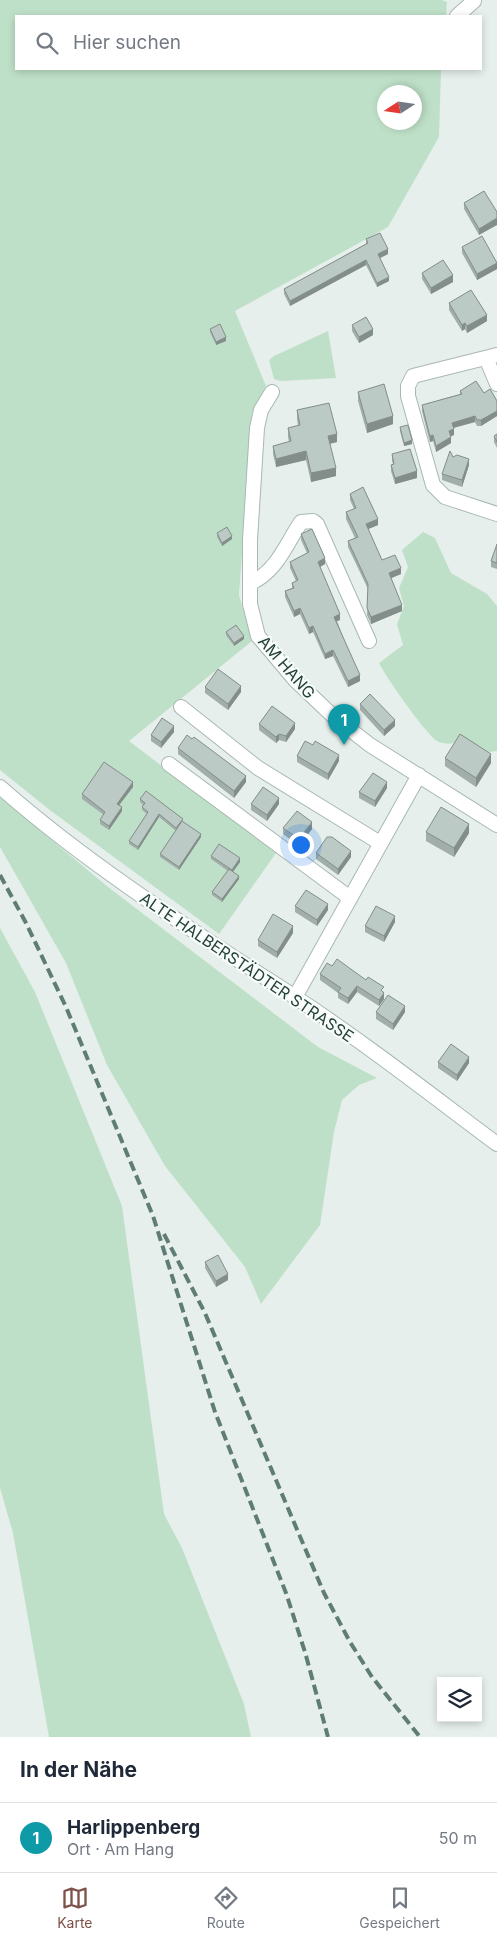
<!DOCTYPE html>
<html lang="de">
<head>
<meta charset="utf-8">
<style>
  :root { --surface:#fff; --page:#f6f6f7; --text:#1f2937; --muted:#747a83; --line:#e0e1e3; --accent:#7f5249 }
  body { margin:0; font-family:Inter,sans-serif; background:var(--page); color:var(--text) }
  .controls { position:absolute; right:15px; bottom:15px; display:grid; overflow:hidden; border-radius:0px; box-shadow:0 2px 8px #0003 }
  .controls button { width:45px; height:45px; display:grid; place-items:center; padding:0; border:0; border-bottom:1px solid var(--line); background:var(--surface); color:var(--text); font:25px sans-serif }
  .compass { position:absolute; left:377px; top:85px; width:45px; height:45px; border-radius:50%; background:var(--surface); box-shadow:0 2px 8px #0003; rotate:258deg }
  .you { position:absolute; left:300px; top:844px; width:18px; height:18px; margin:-12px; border:4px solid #fff; border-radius:50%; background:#1a73e8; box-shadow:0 0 0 8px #1a73e833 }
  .badge { display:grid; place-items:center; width:32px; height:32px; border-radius:50%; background:var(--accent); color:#fff; font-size:16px; font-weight:700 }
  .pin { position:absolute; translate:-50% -41px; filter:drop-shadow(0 1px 2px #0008) }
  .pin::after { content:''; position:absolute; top:26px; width:18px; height:15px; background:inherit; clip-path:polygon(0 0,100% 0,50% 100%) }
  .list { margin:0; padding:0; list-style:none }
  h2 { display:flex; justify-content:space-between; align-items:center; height:65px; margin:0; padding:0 20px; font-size:21px }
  h2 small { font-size:16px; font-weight:400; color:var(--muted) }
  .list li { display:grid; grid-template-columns:32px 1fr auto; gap:15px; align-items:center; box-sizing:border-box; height:70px; padding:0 20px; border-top:1px solid var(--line) }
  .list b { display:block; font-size:19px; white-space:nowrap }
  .list p { margin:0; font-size:16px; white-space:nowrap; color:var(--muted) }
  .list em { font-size:16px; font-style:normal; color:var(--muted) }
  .icon { flex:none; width:28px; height:28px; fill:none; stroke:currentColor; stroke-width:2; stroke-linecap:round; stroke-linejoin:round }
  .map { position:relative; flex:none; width:497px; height:1737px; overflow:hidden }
  .search { position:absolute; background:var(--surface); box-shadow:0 2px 8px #0003; left:15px; right:15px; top:15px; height:55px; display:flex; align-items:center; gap:12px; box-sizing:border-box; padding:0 18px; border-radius:0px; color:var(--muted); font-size:19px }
  .sheet { height:135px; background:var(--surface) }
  nav { display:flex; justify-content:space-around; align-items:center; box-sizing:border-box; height:70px; border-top:1px solid var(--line); background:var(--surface); font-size:14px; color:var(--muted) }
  nav a { display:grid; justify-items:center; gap:2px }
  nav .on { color:var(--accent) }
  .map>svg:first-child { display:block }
</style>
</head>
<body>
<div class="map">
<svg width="497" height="1737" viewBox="0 0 497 1737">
  <rect width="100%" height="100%" fill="#e6efeb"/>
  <path fill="#bfe0c8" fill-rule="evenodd" d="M0,0H442L447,2L446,16H16V69H441L439,137L388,227L235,311L266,386L252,412L239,595L252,641L129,741L276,853L219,934L51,811L0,770ZM384,92H414V122H384Z
    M328,331L336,378L281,381L274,379L269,360L274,356Z
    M423,532L435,538L451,573L487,594L497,606V751L489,752L467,740C456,743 447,746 437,741C426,734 385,676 379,663L403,645L397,624L404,606L399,588L408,567L402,550Z
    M0,797L108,887L318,1047L377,1078L359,1085L342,1100L334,1132L320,1225L261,1304L245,1267L165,1166L107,1065L66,963L0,847Z
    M0,928L35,992L122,1206L164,1514L182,1548L244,1704L251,1737H49L13,1533L0,1488Z"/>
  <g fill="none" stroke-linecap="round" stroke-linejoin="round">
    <g stroke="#a8b8b2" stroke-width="16">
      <path id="minor" d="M457,16L474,1
        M497,355L413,376L408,386V396L433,485L445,497L497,514
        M486,358L497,384
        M272,392L261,410L257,428L250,540V604L258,636L296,681L334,717L370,745L497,825
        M251,583C277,571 286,544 301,522L313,521L317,524L369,641
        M181,707L258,768L380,843
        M169,764L350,898
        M0,787C91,867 193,931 295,997C365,1043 430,1094 497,1144
        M295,997L419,775"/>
    </g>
    <use href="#minor" stroke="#fff" stroke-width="14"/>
    <path stroke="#5f7d75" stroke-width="4" stroke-dasharray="10 5" stroke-linecap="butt" d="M0,875L26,923L66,1007L153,1216L215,1412L286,1593L305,1652L328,1737
      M164,1234L205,1313L324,1593L350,1642L372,1677L420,1737"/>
  </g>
  <path fill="#a1aea9" d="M484,191L479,235L464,209V203Z
    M366,239L388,254L380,258L389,281L377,287L366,265L290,306L284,294V289L366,244Z
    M462,247L497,262V269L477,280L462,253Z
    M422,273L453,282L431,294L422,279Z
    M449,303L487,321L467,333L465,329L462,331L449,310Z
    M352,325L373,335L359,343L352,331Z
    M210,329L226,341L216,345L210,332Z
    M460,391L484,393L497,401V416L481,426H477L475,422L454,428V435L451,436V443L436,452L433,441L430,442L429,439L422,411V405L460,394Z
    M358,392L393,424L367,433L358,401Z
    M297,410L337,442L330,444L336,476L311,482L306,460L276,467L273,454V446L289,442L288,437V428L298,426L297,419Z
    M400,427L412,444L404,446L400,431Z
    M497,434V448L494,442V436Z
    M392,454L417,478L395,484L391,471V465L393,464L392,461Z
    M453,457L469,465L462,487L442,480V474Z
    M350,494L378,525L368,529L382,560L401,574L391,578L402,611L371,624L367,615L368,589L348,547V541L355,538L346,519V512L354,509L350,500Z
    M217,533L232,539L222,546L217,537Z
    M301,534L325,564L320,567L340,620L337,621L360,681L348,687L333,656L325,659L313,632L309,634L300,614L294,617L285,597V591L292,588V583L296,581L290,568V562L307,553L301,540Z
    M497,544V569L491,567V561Z
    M226,632L244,639L234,646L226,635Z
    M205,687L241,692L228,710L205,693Z
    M360,704L395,726L384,736L360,710Z
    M259,724L295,729L286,742L279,740L276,743L259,730Z
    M174,732L161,748L151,741V735Z
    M178,748L246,782L234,798L178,754Z
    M297,756L339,761L328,780L297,762Z
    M445,758L491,763L476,787L445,766Z
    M133,787L119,805L122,811L109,830L100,824V820L104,815L82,799V794Z
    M387,788L375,807L359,798V792Z
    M140,799L183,822L201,837L179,870L160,857V854L176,831L159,817L138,850L129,844V841L147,814L142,810V807L143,805L140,802Z
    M251,804H279L267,821L251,810Z
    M283,828L312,829L299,846L283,834Z
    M426,832L469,833L454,857L426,841Z
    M316,853L351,857L338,875L316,859Z
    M211,856L240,862L233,872L239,879L222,902L212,895V892L228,871L211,859Z
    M295,906L328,910L317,926L295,912Z
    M395,922L384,942L365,932V926Z
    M293,933L277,958L258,946V940Z
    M332,966L384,992V999L379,1006L357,992L348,1004L338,998V993L320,980V974Z
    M376,1012H405L393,1030L376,1019Z
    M438,1062L469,1063L457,1081L438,1068Z
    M205,1262L228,1280L216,1287L205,1268Z"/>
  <path fill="#838d89" d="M497,218V225L479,235V229Z
    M388,249V254L378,259V254Z
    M366,260V265L290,306V301Z
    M497,263V269L477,280V274Z
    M453,275V282L431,294V288Z
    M389,277V281L377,287V283Z
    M487,315V321L467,333V326Z
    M465,323V329L462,331V325Z
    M373,329V335L359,343V337Z
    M226,337V341L216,345V342Z
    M497,411V416L481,426V420Z
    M393,416V424L367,433V424Z
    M475,416V422L452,428V423Z
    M454,429V435L449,437V431Z
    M337,434V442L328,444V436Z
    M433,435V441L430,442V436Z
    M451,437V443L436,452V446Z
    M412,440V444L404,446V443Z
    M306,451V460L276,467V459Z
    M469,459V465L462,487V480Z
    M336,468V476L311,482V473Z
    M417,471V478L395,484V478Z
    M378,519V525L366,530V524Z
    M232,536V539L222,546V543Z
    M325,558V564L318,568V562Z
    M401,568V574L389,579V573Z
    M402,605V611L371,624V617Z
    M300,608V614L294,617V611Z
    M340,614V620L334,622V617Z
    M313,626V632L309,634V628Z
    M244,636V639L234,646V643Z
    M333,650V656L325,659V654Z
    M360,675V681L348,687V681Z
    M241,686V692L228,710V704Z
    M395,720V726L384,736V730Z
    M295,723V729L286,742V736Z
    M174,726V732L161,748V742Z
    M279,734V740L276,743V737Z
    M491,754V763L476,787V778Z
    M339,755V761L328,780V774Z
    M246,776V782L234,798V791Z
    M133,782V787L117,808V804Z
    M387,782V788L375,807V801Z
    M279,798V804L267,821V815Z
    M122,807V811L109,830V826Z
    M159,814V817L138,850V847Z
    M312,822V829L299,846V839Z
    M469,824V833L454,857V848Z
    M201,834V837L179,870V867Z
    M351,851V857L338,875V869Z
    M240,858V862L232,873V870Z
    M239,876V879L222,902V899Z
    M328,904V910L317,926V920Z
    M395,916V922L384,942V936Z
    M293,926V933L277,958V952Z
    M357,986V992L348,1004V998Z
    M384,993V999L379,1006V1000Z
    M405,1006V1012L393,1030V1024Z
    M469,1057V1063L457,1081V1075Z
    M228,1274V1280L216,1287V1281Z"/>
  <path fill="#bbcac4" stroke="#838d89" d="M484,191L497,212V218L479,229L464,203Z
    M380,233L388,249L378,254L389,277L377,283L366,260L290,301L284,289L368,243L366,239Z
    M482,236L497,263L477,274L462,247Z
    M443,260L453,275L431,288L422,273Z
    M471,290L487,315L467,326L465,323L462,325L449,303Z
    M366,317L373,329L359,337L352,325Z
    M220,324L226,337L216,342L210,329Z
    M476,381L484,393L490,389L497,401V411L481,420H477L475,416L452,423L454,429L449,431L451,437L436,446L433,435L430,436L429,433L422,405L462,394L460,391Z
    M384,384L393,416L367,424L358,392Z
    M329,403L337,434L328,436L336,468L311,473L306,451L276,459L273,446L291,441L288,428L300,425L297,410Z
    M408,425L412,440L404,443L400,427Z
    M497,434V442L494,436Z
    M410,449L417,471L395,478L391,465L394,464L392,454Z
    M450,451L453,457L457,455L469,459L462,480L442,474Z
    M363,487L378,519L366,524L382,560L395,555L401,568L389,573L402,605L371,617L367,608L368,584L348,541L358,537L346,512L356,508L350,494Z
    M227,527L232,536L222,543L217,533Z
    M312,529L325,558L318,562L340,614L334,617L360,675L348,681L333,650L325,654L313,626L309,628L300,608L294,611L285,591L294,588L292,583L298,580L290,562L309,552L301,534Z
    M497,544V563L491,561Z
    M236,625L244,636L234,643L226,632Z
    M218,669L241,686L228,704L205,687Z
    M370,694L395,720L384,730L360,704Z
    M272,706L295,723L286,736L279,734L276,737L259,724Z
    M162,718L174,726L161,742L151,735Z
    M460,734L491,754L476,778L445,758Z
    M187,735L192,739L194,737L246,776L234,791L178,748Z
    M305,741L313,745L315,741L339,755L328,774L297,756Z
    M104,762L133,782L117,804L122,807L109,826L100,820L105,812L82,794Z
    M373,773L387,782L375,801L359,792Z
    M263,787L279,798L267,815L251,804Z
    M146,791L183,819L176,828L159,814L138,847L129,841L148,812L142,807L145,803L140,799Z
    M441,807L469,824L454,848L426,832Z
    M297,811L312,822L299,839L283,828Z
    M182,821L201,834L179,867L160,854Z
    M327,837H332L351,851L338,869L316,853Z
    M219,844L240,858L232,870L211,856Z
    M229,869L239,876L222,899L212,892Z
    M306,890L328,904L317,920L295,906Z
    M376,906L395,916L384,936L365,926Z
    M273,914L293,926L277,952L258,940Z
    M337,959L366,980L368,977L384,987L381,990L384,993L379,1000L357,986L348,998L338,992L341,988L320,974L327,963L332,966Z
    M388,995L405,1006L393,1024L376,1012Z
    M451,1044L469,1057L457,1075L438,1062Z
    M218,1255L228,1274L216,1281L205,1262Z"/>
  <g text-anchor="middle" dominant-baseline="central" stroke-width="4.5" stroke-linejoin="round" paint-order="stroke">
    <g font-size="16" fill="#24423a" stroke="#f7fbf9">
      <text transform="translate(287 667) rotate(49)">AM HANG</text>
      <text transform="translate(247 967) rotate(34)">ALTE HALBERSTÄDTER STRASSE</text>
    </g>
  </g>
</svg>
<div class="controls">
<button><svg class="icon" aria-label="layers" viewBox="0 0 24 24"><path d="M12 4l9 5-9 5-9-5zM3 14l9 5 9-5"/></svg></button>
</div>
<svg class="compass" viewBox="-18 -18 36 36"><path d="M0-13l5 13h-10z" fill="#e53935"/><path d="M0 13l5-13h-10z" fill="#747a83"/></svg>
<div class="you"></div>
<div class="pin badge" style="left:344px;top:745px;background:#0f9aa8">1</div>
<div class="search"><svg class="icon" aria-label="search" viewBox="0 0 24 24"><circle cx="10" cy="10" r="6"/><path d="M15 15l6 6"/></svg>Hier suchen</div>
</div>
<section class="sheet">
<h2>In der Nähe<small></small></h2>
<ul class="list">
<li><span class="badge" style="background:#0f9aa8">1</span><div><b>Harlippenberg</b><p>Ort · Am Hang</p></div><em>50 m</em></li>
</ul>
</section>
<nav>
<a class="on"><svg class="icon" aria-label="map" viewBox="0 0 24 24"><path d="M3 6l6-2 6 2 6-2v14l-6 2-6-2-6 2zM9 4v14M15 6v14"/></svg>Karte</a>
<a><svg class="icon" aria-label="directions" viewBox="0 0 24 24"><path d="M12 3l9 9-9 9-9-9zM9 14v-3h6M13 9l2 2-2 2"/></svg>Route</a>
<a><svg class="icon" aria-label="saved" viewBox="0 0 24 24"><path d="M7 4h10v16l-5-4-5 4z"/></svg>Gespeichert</a>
</nav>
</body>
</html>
